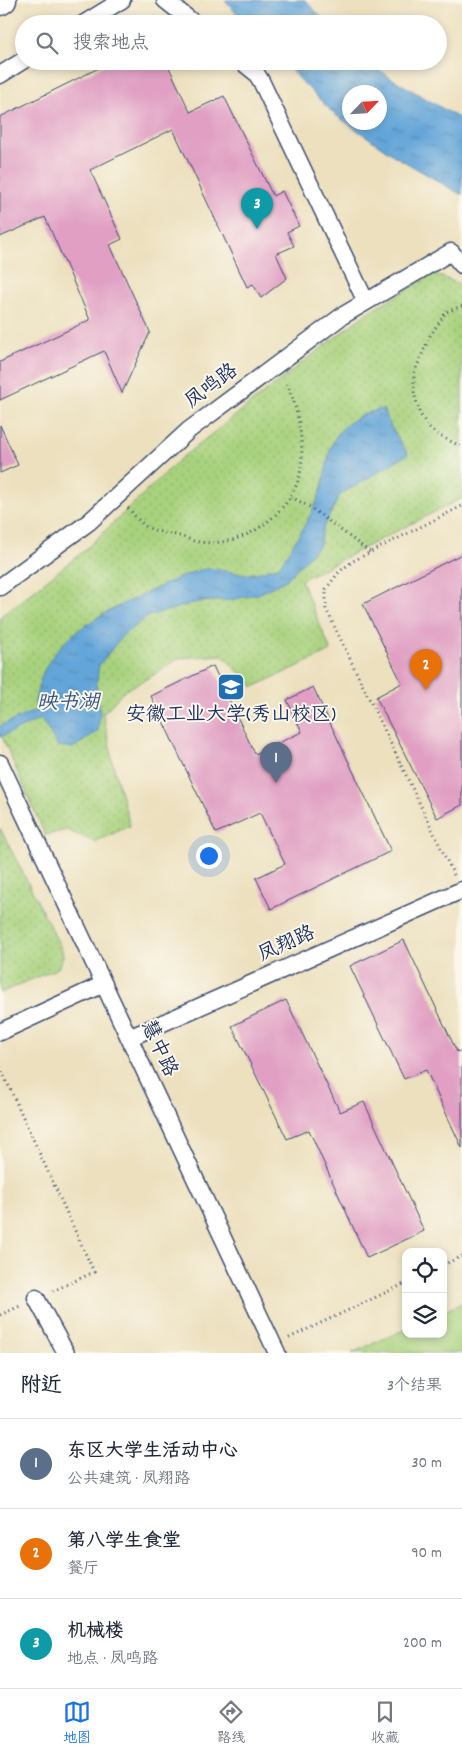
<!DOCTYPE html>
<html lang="zh">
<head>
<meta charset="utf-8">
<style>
  :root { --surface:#fff; --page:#f6f6f7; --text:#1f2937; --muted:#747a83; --line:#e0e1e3; --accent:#1a73e8 }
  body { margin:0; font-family:Dekko,"LXGW WenKai TC",sans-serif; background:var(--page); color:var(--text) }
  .controls { position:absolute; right:15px; bottom:15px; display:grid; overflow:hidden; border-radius:10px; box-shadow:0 2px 8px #0003 }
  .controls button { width:45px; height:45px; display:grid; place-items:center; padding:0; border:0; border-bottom:1px solid var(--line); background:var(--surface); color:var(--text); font:25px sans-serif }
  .compass { position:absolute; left:342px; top:85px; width:45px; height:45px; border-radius:50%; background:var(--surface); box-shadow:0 2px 8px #0003; rotate:65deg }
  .you { position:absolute; left:208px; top:855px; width:18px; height:18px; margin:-12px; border:4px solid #fff; border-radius:50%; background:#1a73e8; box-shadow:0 0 0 8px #1a73e833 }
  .badge { display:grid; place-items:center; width:32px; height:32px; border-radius:50%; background:var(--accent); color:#fff; font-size:16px; font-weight:700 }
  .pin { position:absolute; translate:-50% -41px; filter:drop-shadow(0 1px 2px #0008) }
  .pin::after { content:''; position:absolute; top:26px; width:18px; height:15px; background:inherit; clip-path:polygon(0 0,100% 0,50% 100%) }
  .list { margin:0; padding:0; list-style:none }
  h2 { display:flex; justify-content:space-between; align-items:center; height:65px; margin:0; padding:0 20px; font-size:21px }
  h2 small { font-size:16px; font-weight:400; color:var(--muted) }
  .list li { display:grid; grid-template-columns:32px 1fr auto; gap:15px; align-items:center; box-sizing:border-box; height:90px; padding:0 20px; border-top:1px solid var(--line) }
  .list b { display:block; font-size:19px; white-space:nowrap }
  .list p { margin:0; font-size:16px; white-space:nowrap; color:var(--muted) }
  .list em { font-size:16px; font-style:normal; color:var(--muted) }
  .icon { flex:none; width:28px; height:28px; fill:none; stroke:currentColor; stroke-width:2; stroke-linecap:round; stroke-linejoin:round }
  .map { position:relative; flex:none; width:462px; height:1353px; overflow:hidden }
  .search { position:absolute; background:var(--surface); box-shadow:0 2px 8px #0003; left:15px; right:15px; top:15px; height:55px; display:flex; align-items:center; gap:12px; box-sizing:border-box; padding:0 18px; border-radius:28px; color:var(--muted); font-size:19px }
  .sheet { height:335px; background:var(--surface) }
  nav { display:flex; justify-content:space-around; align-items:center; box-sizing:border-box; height:70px; border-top:1px solid var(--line); background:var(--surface); font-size:14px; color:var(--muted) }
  nav a { display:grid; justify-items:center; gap:2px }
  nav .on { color:var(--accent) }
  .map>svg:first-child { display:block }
</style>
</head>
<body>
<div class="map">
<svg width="462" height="1353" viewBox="0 0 462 1353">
  <defs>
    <pattern id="grass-dots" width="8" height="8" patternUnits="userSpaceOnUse" patternTransform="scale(1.25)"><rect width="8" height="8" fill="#a8d27d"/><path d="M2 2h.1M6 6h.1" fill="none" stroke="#90b56e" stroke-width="1.8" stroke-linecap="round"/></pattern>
    <pattern id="water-ripples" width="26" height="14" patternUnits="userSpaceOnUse" patternTransform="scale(1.25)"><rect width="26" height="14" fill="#64a5d8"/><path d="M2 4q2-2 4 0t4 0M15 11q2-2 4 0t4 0" fill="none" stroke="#5287b2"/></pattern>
  </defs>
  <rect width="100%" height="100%" fill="#fbf7ec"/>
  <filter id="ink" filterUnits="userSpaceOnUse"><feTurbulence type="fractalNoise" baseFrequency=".02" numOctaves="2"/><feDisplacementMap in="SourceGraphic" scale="10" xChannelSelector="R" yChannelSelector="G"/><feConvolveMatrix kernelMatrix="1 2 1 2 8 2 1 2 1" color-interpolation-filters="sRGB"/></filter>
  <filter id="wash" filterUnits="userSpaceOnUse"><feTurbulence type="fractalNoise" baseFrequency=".0096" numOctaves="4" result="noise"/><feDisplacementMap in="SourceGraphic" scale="20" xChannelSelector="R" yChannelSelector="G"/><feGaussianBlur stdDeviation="1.12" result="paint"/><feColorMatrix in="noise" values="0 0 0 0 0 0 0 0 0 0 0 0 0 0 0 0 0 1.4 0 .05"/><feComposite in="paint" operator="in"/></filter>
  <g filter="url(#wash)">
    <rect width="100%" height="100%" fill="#ece0be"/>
    <path fill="url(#grass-dots)" stroke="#62806e" d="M434,274L460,284L462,287V498L301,580L331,651L253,687L222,655L179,658L152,676L124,691L103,714L111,751L112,761L130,826L94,842L67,830L45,835L0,732V617L85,550L180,459L297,367L368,312Z
      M0,828L62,950L63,956L58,968L0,993Z"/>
    <path fill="#a8d27d" stroke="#62806e" d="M462,1303V1353H352L406,1329V1334H443V1312Z"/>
    <path fill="url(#water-ripples)" stroke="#406a9b" fill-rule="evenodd" d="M225,0H305L328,24H245Z
      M282,61H366L391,78L462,120V195L393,155L333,113ZM380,92V122H350V92Z
      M383,409L391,427L408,454L340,495L322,530L320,544L286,580L258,594L231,600L198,602L148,616L123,635L99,665L96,686L100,712L98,731L73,748L58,746L41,719L0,737V726L37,710C33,700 37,695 39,685C52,635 106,612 148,592C164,585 180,576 197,571C213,565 233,575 249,574C260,573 269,568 279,567C294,543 310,520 320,493C326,478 326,460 332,445C340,423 362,413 383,409Z"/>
    <g id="blocks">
      <path fill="#e09fc3" d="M113,61H166L190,112L224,96L273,196L282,191L299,226L287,232L294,246L276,254L287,278L261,298L253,284L247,287L173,129L90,170L122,239L110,245L150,332L122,393L104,351L0,400V362L90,320L45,217L0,237V117Z
        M0,425L18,465L0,473Z
        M462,554V805L437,818L376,697L402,683L363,604Z
        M213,666L255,754L302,732L287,700L313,687L391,851L271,909L256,878L285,864L260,813L216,833L151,696Z
        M404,940L457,1052L462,1050V1148L426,1070L404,1079L350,966Z
        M286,1000L340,1112L364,1102L424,1231L367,1258L309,1130L287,1139L232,1026Z"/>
    </g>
  </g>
  <g filter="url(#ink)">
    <use href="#blocks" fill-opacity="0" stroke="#3a4a6c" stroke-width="1"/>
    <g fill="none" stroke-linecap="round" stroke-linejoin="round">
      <g stroke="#3a4a6c" stroke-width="19">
        <path id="minor" d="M165,0L195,24
          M83,24L122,0
          M241,61L256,73L261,81L366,302
          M0,75L24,60
          M0,587L89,522L189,430L342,316L451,252L462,265
          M0,763L277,1353
          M0,1032L104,984
          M129,1038L462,890
          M36,1298L66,1353"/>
      </g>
      <g stroke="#3a4a6c" stroke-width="29">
        <path id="primary" d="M0,2L3,0"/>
      </g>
      <path stroke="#3a4a6c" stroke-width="3" stroke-dasharray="1 4" stroke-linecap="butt" d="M462,306L446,312L430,336L414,373V393L420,414L429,428L438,435L462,447
        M291,497L310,507L370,552
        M128,508C133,514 138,520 144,525C153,532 169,533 180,536C186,538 192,541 199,542C240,548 283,520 298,481C304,464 302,442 299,424C296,409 293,395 285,381
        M454,875L326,609V589L339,572L353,561L462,506
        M0,1067L94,1272L53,1291
        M443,1265L462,1256
        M0,1315L20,1306
        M289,1338L406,1283"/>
      <use href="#minor" stroke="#fff" stroke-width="16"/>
      <use href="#primary" stroke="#fff" stroke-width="26"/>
    </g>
  </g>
  <defs>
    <g id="university-square" transform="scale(1.4375)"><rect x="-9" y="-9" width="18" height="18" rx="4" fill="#1f6fb2" stroke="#fbf7ec"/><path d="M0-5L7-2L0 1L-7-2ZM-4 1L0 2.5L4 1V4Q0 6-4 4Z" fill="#fff"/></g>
  </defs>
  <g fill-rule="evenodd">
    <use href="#university-square" x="231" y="687"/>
  </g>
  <g text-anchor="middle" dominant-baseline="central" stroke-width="4" stroke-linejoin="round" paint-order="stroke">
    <g font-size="20" fill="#1b2f5e" stroke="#fbf7ec">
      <text transform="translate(212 387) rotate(-37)">凤鸣路</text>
      <text transform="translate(287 945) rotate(-24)">凤翔路</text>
      <text transform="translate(158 1049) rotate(65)">慧中路</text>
    </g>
    <g font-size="20" fill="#1b2f5e" stroke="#fbf7ec">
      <text x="231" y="716">安徽工业大学(秀山校区)</text>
    </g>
    <g font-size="21" font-style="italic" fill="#355889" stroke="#fbf7ec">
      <text x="68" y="704">映书湖</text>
    </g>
  </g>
</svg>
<div class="controls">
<button><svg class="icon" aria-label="locate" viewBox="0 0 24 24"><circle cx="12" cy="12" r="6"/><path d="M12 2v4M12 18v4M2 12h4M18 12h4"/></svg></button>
<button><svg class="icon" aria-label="layers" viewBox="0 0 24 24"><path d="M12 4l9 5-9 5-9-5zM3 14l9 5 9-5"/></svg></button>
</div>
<svg class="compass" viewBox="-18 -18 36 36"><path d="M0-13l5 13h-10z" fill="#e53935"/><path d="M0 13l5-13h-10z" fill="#747a83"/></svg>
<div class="you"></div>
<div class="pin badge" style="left:276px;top:783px;background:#5c6f8a">1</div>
<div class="pin badge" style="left:426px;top:690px;background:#e8710a">2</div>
<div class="pin badge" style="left:257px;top:229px;background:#0f9aa8">3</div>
<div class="search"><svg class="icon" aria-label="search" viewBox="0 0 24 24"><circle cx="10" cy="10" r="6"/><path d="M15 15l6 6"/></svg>搜索地点</div>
</div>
<section class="sheet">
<h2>附近<small>3个结果</small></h2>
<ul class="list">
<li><span class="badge" style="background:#5c6f8a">1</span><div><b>东区大学生活动中心</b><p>公共建筑 · 凤翔路</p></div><em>30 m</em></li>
<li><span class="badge" style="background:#e8710a">2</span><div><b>第八学生食堂</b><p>餐厅</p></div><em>90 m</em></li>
<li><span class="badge" style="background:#0f9aa8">3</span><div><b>机械楼</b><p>地点 · 凤鸣路</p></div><em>200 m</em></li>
</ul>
</section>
<nav>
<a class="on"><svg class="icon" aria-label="map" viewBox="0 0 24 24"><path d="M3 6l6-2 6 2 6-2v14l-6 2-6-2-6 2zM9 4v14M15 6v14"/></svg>地图</a>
<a><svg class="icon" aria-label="directions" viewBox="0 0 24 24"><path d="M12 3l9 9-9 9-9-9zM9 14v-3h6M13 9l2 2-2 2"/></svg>路线</a>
<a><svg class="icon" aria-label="saved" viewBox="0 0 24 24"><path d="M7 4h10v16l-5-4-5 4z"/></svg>收藏</a>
</nav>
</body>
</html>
